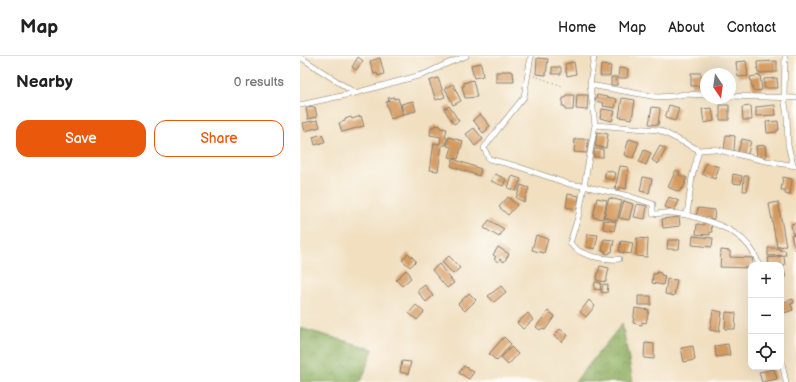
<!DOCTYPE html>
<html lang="en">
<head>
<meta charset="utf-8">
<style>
  :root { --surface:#fff; --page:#f6f6f6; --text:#222; --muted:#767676; --line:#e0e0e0; --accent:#ea580c }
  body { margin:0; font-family:"Balsamiq Sans",sans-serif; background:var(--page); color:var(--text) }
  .controls { position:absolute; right:12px; bottom:12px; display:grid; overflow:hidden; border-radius:8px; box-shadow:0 4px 16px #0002 }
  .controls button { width:36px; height:36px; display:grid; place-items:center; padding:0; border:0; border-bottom:1px solid var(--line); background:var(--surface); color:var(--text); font:20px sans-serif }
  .compass { position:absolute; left:400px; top:12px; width:36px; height:36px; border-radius:50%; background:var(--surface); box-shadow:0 4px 16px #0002; rotate:167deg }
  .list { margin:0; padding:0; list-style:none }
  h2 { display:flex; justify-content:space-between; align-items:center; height:52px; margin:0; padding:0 16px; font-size:17px }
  h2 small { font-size:13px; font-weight:400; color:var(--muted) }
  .actions { display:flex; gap:8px; padding:12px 16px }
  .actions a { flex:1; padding:9px 0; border:1px solid var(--accent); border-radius:12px; text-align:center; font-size:14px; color:var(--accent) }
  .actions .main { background:var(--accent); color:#fff }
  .icon { flex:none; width:22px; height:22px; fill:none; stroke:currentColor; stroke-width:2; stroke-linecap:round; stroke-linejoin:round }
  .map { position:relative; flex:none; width:496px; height:326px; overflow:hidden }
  header { display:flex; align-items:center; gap:24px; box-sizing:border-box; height:56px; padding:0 20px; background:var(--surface); border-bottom:1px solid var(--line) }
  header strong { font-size:19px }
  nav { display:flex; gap:22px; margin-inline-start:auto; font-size:14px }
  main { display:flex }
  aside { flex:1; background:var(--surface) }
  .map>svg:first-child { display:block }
</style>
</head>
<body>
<header>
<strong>Map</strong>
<nav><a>Home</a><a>Map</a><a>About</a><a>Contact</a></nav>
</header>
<main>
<aside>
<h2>Nearby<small>0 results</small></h2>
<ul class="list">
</ul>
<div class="actions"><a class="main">Save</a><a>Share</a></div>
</aside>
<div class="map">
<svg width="496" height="326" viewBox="0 0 496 326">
  <defs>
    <pattern id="forest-crowns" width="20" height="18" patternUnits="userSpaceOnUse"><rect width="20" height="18" fill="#90af62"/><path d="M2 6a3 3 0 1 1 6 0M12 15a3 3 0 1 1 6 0" fill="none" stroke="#758e50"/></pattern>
  </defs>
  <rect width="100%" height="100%" fill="#fdfcf7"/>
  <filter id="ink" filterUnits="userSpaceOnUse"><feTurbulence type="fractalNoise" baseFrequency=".025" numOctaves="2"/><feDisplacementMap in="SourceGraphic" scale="8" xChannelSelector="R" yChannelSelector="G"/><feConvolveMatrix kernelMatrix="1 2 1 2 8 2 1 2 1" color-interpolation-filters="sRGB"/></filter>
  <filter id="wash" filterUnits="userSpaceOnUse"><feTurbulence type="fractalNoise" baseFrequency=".012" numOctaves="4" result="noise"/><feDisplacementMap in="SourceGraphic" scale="16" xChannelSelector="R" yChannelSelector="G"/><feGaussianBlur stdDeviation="0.9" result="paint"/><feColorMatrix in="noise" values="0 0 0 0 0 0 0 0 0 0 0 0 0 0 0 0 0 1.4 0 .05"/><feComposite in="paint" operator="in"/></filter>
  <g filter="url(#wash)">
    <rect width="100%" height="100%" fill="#f1dfc0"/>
    <path fill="url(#forest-crowns)" stroke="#56663f" d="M322,267L333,326H275L322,268Z
      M0,272L73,293L61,326H0Z"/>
    <g id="blocks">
      <path fill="#d4995d" d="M58,1L63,5L56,14L52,11Z
        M80,2L84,18L78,20L77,17L74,18L70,5Z
        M237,2L248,3L246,19L236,18Z
        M446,5L448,20L438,21L436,6Z
        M477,5V16L458,17L457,6Z
        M274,6L276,18L267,20L265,8Z
        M181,7L183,20L174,22L171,9Z
        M301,9L311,10L310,20H300Z
        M252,11H261V18H252Z
        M319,12L328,13L327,22H318Z
        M201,15H211V16H213L214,26H196V16H201Z
        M391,17H401V30H391Z
        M460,19L462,34L453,35L450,21Z
        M311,21H317V29H311Z
        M138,22L145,41L136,44L129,25Z
        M477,22L478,32H464V23Z
        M173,24L177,41L165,42L162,30H164V27Z
        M153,28L161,45L153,49L145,32Z
        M266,39H274L273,54H265V50H262L263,42H265Z
        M277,39H288L287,54L276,53Z
        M297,39L317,43L315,52L303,50L304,47L295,45Z
        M94,41V43L98,42L103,59L91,63L86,46L89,45L88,42Z
        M322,42L335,44L332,63L319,61Z
        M113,45L116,55L104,58L101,48Z
        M369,49L379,52L375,65L365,62Z
        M420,49H429V64H420Z
        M475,49L476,59L456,60V51Z
        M149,50L159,65L154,68L144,53Z
        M451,50L452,64H443L442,51Z
        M15,51L17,61L8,63L6,52Z
        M352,51L360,52L358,69L349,68Z
        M412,52L414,65L404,67L402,53Z
        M302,53L315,55L312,65L300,62Z
        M180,58L190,70L187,72L188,73L183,77L173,64Z
        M61,60L64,70L42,76L39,67L45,65V63L51,61L52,63Z
        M18,64L20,71L5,75L3,67Z
        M478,65L479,74H477V76L467,77L466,66Z
        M135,69L141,70L140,72L147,73L145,81L147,82L146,89H142L138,115L130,114L134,87L140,88L141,81L130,79L131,71H134Z
        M174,72L183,83L175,90L166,78Z
        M297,76L308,78L306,92L295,90Z
        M22,78L25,86L15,89L13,81Z
        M426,79L435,80L434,95L424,94Z
        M149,81L163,85L158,103L149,101L152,91L147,90Z
        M275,83H288L287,97L274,96Z
        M329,83L339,86L333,102L324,99Z
        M442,83L451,85L448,98L438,96Z
        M465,89L466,101H457L456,90Z
        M360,90L366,93L358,108L352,104Z
        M294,93H303V101H294Z
        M344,94L351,97L346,109L339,106Z
        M153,103L181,113L179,120L151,110Z
        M406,107L419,111L415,123L402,118Z
        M320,110L328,111L326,133L320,131L319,133H315Z
        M306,114L316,117L314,124L304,122Z
        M376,114L380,116L379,119L387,122L384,127H386L383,133L382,132L379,136L368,131Z
        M195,118L206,123L203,130L191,125Z
        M433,118L442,120L441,128L432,127Z
        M212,120L221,123L216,135L208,132Z
        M444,120H449L447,135H443Z
        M343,121L352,123L349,137L340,135Z
        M483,121L492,123L490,139L485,138V134H481Z
        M221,129L229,132L224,146L216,142Z
        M268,138L279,140L277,153L266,151Z
        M208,141L217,149L208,159L199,151Z
        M369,141L379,145L374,155L365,151Z
        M297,142L307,144L303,163L293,161Z
        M309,142L322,145L317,165L304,161Z
        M324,145L333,148L329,164L319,162Z
        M478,146L486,190L477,191L469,148Z
        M337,148L347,150L345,163L334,161Z
        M398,152L415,154L414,163L396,160Z
        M379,161L380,170L363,172L362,163Z
        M189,164L204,173L199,181L184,172Z
        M304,164L316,166L314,175L303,173Z
        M404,167H411L412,176H410V179L396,178L397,168L404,169Z
        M496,167V177H492L491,168Z
        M288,178L298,179L295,193L286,191Z
        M496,178V194H495L491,179Z
        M236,179L248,183L244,197L232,194Z
        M393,180L413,182L412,191L392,189Z
        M337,182L348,183L347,201L336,200Z
        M304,183L314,184L312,196H310L309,198L305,197L306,195H302Z
        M368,184H380L379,193H367Z
        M321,185L333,187L331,198L319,196Z
        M198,191L209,198L204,206L200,203L198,206L194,203L196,201L193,199Z
        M468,192H479V194H485L486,199L468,200Z
        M421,194L430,195V201L453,202L451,212L420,211Z
        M108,197L116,205L110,211L102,204Z
        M149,200L160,212L153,218L142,206Z
        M484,200L485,209H483L486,222L481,223V209H469L468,202Z
        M139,208L154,227L147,232L132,214Z
        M300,210L309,212L306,226L296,224Z
        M106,214L110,218L109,220L111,222L102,230L96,224Z
        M357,216L361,217V219L365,220L363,229L352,227L353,218H356Z
        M367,223L377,224L374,240L365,238Z
        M295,226L301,227L300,234L294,233Z
        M303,228L308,229L307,237L301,236Z
        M125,229L133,240L126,246L117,235Z
        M201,230L206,236L194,246L188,240Z
        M169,237L176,244L165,255L158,248Z
        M338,240H351V249H338Z
        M493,243L494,247L491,248L493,254L481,258V247Z
        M289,244L295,250L286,261L280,256Z
        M116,249L124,256L117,264L109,257Z
        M335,252L349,254L346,267L342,266V269L333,267Z
        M413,254L422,256L419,276L410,274Z
        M248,255L255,260L245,274L242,272L240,274L236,271Z
        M426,256L436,257L435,273H425Z
        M228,257L233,264L223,273L217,267Z
        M260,273L268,279L262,286L254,280Z
        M204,281L211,288L197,305L189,298Z
        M345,287L354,288V303L344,302Z
        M428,288L430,299L416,301L415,290Z
        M393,290L395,304L384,306L381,292Z
        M211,291L218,298L208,309L201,302Z
        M102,305L111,306L108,318L100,316Z
        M164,310L174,316L169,323L159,317Z
        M474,313L477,323L462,326L459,316Z"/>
    </g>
  </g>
  <g filter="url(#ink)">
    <use href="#blocks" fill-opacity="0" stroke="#867e6e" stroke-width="1"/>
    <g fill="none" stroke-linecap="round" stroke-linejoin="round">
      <g stroke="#867e6e" stroke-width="6">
        <path id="street" d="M231,0L224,41L199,72L184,92L189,103L216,110L269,128L283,130L329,140L353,148V158C359,158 365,156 371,157C380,157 390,160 398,162C425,170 450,180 459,209
          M294,0L290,29L295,69L279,158L270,187C279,200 304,204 319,203
          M485,0L484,41L487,60L488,89L493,109
          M0,1L55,37
          M290,29L357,41L375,40L384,38L406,39
          M430,40L496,42
          M0,49L55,37L125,18L146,8L166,0
          M295,69L359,74L399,94L414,93L466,105L496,110
          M387,159L392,121L399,94
          M481,303L486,326"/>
      </g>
      <path stroke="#867e6e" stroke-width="1" stroke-dasharray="1 3" stroke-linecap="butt" d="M234,20L263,30"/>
      <use href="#street" stroke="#fff" stroke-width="5"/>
    </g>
  </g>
</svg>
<div class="controls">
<button>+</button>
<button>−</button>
<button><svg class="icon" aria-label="locate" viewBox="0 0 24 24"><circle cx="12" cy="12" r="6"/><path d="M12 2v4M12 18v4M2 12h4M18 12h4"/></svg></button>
</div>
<svg class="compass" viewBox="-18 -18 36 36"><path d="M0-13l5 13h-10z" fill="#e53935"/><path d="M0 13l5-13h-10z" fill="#767676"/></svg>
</div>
</main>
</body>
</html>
